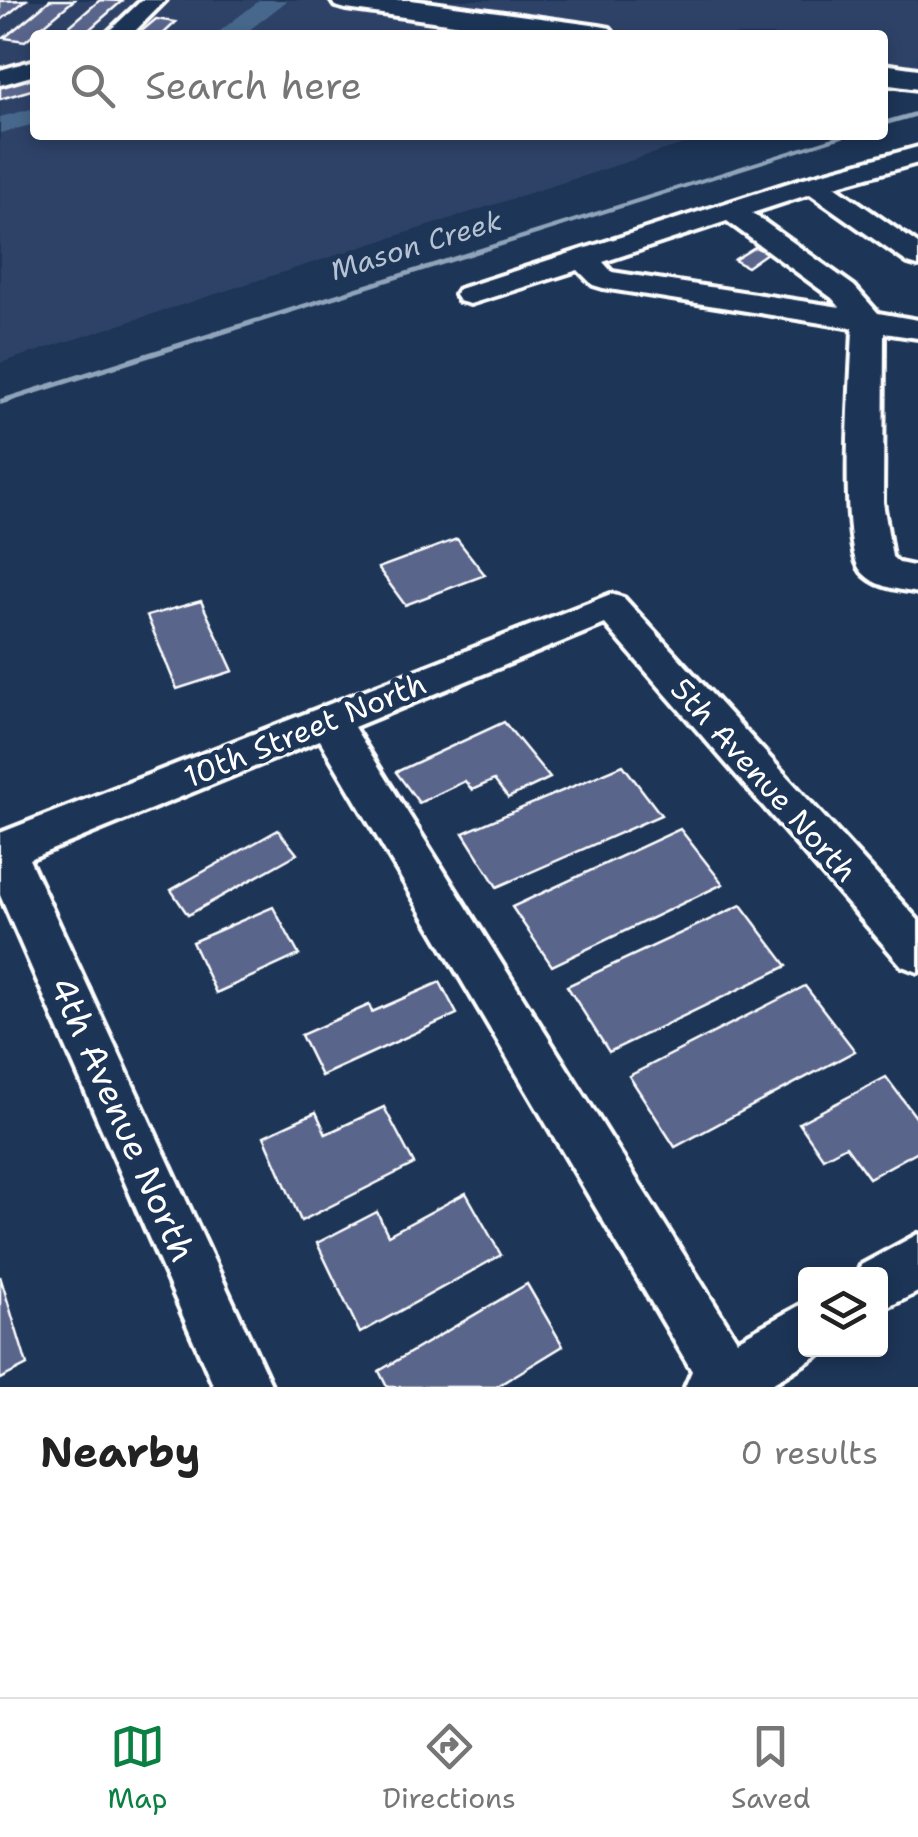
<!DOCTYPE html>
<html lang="en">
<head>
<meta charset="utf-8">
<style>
  :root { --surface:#fff; --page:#f6f6f6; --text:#222; --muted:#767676; --line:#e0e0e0; --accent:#0b8043 }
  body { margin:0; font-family:"Shantell Sans",sans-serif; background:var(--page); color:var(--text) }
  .controls { position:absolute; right:30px; bottom:30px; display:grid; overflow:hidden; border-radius:10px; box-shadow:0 5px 15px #0003 }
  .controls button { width:90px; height:90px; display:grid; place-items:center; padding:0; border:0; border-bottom:2px solid var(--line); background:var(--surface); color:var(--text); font:50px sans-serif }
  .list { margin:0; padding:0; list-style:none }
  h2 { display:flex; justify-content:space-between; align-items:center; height:130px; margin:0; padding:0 40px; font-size:42px }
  h2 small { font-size:32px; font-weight:400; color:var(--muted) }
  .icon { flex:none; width:55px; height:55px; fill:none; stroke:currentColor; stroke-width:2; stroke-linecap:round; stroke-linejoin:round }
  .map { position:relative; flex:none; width:918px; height:1387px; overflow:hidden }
  .search { position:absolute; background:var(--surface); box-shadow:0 5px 15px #0003; left:30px; right:30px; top:30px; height:110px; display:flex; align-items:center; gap:25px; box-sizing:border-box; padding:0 35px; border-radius:10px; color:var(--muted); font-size:38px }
  .sheet { height:310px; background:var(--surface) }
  nav { display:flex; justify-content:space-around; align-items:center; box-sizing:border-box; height:140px; border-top:2px solid var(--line); background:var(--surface); font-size:28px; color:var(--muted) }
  nav a { display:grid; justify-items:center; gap:5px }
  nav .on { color:var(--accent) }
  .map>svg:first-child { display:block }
</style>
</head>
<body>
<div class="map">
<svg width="918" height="1387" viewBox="0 0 918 1387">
  <rect width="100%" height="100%" fill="#1d3557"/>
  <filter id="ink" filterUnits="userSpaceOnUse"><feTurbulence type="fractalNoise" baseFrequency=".01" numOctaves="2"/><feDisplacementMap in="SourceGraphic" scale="20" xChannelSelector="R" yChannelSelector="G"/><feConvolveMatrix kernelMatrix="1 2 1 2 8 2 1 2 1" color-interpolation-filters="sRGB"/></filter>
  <g filter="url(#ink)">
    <path fill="#2f4367" d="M0,0H918V69L883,80V35H35V135H711L0,363Z"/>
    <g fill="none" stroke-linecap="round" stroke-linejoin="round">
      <path fill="#90a4ba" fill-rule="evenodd" d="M918,111V116L883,126V121Z
        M840,135H852L0,405V399Z"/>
      <path fill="#46678c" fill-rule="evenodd" d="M260,0H288L243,35H215Z
        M35,108V124L0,133V117Z"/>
    </g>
    <path fill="#5a658c" stroke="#fff" stroke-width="2.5" d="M26,0L0,21V1Z
      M50,0H74L25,41L4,38Z
      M100,0L122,1L83,35H59Z
      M156,19L176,22L162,35H137Z
      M35,76V89L0,99V87Z
      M755,247L767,253L747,267L734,260Z
      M457,539L485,575L405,605L378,568Z
      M201,601L233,671L177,689L147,616Z
      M504,722L550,778L508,798L494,780L472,790L465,781L419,803L396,772Z
      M623,765L661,815L497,887L463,833Z
      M680,829L723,884L552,966L512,907Z
      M278,830L297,854L188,915L171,890Z
      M741,905L787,966L609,1052L567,986Z
      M273,907L299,955L216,993L192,942Z
      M440,982L457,1014L321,1076L301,1035L369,1005L372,1012Z
      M805,986L855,1051L675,1147L629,1076Z
      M886,1077L918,1120V1151L869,1178L846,1146L823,1158L799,1123Z
      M384,1107L414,1164L301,1221L264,1136L316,1112L326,1134Z
      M466,1193L501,1255L360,1333L317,1243L377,1212L388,1235Z
      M0,1276L27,1365L0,1379Z
      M527,1284L563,1346L496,1387H387L379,1371Z"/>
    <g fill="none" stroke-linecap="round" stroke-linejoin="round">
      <g stroke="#fff" stroke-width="8">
        <path id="minor" d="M142,0H166L131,35H105Z
          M35,60V75L0,85V70Z
          M918,147V163L835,186L918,244V266L908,263L810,194L752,213L854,286L878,313L918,320V338L884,333L883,502L892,557L899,563L918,567V593C898,589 876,588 862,572C837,543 852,372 853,328L603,288L593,285L578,270L470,304L459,301L455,295L459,289L804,178ZM727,221L832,298L840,307L612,272L603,262Z
          M611,594L624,598L918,920V972L902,966L605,624L354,727L737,1340L806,1302V1350H826L767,1387H685L692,1371L320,740L29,859L272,1387H214L0,895V833Z
          M918,1234V1292L880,1311V1274H857L861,1265Z"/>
      </g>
      <g stroke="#fff" stroke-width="8">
        <path id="major" d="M331,0H411L599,26L610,28L614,35H533L346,9L335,6Z
          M883,64L918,69V89L883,84Z"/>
      </g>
      <use href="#minor" fill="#1d3557" fill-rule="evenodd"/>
      <use href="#major" fill="#1d3557" fill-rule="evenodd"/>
    </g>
  </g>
  <g text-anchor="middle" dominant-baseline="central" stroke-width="9" stroke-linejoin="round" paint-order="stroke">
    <g font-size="28" font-style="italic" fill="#b5c2d1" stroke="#1d3557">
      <text transform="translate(416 245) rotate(-17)">Mason Creek</text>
    </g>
    <g font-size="30" fill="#fff" stroke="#1d3557">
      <text transform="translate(305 730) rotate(-22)">10th Street North</text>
      <text transform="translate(764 780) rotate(48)">5th Avenue North</text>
    </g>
    <g font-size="35" fill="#fff" stroke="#1d3557">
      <text transform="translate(123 1119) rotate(66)">4th Avenue North</text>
    </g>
  </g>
</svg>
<div class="controls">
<button><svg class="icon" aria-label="layers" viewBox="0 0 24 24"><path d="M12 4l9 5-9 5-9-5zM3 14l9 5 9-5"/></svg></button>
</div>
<div class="search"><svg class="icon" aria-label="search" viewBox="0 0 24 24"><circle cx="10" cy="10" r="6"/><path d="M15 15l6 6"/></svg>Search here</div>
</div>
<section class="sheet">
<h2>Nearby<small>0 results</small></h2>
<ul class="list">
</ul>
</section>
<nav>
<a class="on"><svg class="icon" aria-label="map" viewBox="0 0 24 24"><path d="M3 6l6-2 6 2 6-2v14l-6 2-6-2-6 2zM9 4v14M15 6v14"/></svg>Map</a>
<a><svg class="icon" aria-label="directions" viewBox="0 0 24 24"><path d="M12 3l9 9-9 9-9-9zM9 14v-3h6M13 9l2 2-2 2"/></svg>Directions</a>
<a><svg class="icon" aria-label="saved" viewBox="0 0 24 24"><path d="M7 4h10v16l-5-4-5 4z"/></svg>Saved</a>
</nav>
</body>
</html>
